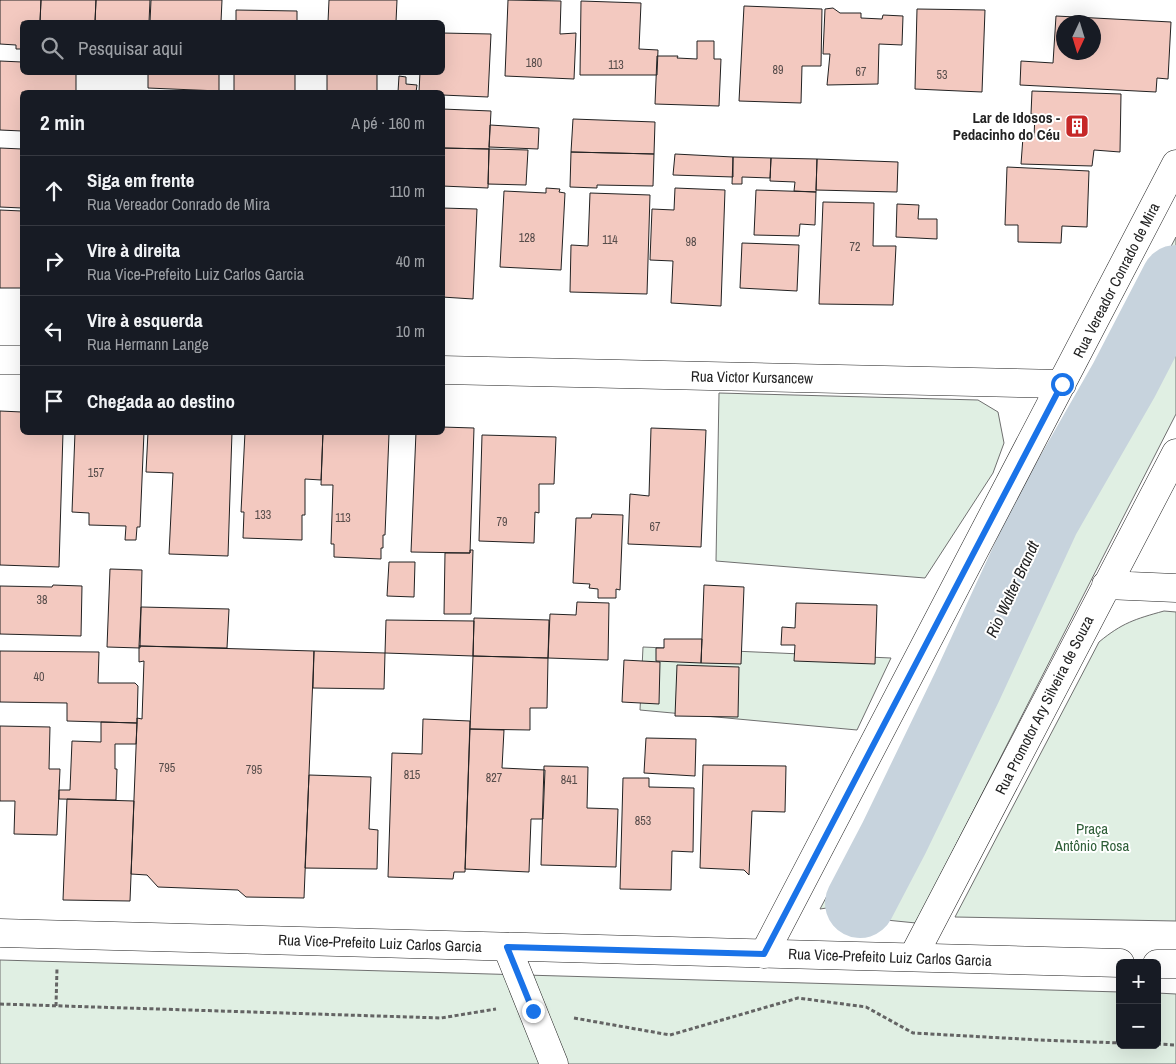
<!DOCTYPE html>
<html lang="pt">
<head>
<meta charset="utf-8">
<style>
  :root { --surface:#171b24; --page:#20242c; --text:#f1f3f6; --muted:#9ea1a6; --line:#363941 }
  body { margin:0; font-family:"Archivo Narrow",sans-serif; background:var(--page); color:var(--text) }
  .controls { position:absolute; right:15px; bottom:15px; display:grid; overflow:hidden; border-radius:8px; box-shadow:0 5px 20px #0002 }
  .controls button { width:45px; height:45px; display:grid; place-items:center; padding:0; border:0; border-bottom:1px solid var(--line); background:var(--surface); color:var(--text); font:25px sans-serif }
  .compass { position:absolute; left:1056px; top:15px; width:45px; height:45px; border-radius:50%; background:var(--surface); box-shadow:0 5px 20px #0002; rotate:184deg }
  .stop { position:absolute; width:15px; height:15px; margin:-11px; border:4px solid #1a73e8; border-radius:50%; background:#fff }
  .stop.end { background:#1a73e8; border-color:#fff; box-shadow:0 1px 5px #0008 }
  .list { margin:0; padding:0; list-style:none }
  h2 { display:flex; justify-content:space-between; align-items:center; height:65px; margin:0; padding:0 20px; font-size:21px }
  h2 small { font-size:16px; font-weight:400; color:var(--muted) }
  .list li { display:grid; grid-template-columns:32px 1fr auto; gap:15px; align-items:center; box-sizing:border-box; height:70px; padding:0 20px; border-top:1px solid var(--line) }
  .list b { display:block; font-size:19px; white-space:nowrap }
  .list p { margin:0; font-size:16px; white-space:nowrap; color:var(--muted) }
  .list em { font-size:16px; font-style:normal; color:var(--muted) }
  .icon { flex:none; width:28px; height:28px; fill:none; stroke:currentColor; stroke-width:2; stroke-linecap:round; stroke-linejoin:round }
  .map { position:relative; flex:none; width:1176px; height:1064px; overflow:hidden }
  .search { position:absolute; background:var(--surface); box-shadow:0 5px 20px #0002; left:20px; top:20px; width:425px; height:55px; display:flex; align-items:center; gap:12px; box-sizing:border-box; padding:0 18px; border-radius:8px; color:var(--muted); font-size:19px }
  .panel { position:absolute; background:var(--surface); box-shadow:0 5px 20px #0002; left:20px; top:90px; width:425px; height:345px; border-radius:8px }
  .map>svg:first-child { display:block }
</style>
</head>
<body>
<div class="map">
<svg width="1176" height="1064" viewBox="0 0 1176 1064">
  <rect width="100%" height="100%" fill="#fff"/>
  <path fill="#e0efe3" stroke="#6f6f6f" d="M1176,237V414L916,923L886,920L860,903L820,909Z
    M719,393L978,400L998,412L1004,443L993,473L925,578L716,561Z
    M1164,611L1176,612V921L955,917L1099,642C1122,623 1135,619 1164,611Z
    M643,647L891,658L857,730L640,710Z
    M0,960L1120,992V1045H1157V993L1176,994V1064H0Z"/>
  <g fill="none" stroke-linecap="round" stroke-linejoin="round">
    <path stroke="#c7d3dd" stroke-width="70" d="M860,903L894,838L967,687L1045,518L1124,380L1176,280"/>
  </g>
  <path fill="#f3c9c0" stroke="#222" fill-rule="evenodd" d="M0,0H41L40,22H22V59V49H16V45L0,44Z
    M41,0H96L95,22H40Z
    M96,0H150L149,22H95Z
    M151,0H222L221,22H150Z
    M329,0H397L396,22H328Z
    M508,0L561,1L560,34L576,33L574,79L505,76Z
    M581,1L641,3L639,49L658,50L657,75H580Z
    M744,6L822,9L821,66H802L801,103L739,101Z
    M833,8L840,13H861V18L882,19L883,15L903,16L902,45L879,44L878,84L827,85L830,54H823L825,9Z
    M917,9L985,10L982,92L915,89Z
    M236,10L297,11V22H236Z
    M1056,16L1171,22L1168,79L1157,78L1156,92L1020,85L1021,61L1053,63ZM1064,22H1094V52H1064Z
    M442,33L491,34L488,97L442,95V92H419L420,72H442Z
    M697,41H714V59H721L719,106L655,104L657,56H678L677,58L697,59Z
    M0,61L22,62V72H76V92H22V131L0,130Z
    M148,72H219V91L148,88Z
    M234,72H295V92H308H234Z
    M327,72H377V92H327Z
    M399,76L406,77V84L417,85L416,92H398Z
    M1032,91L1121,94L1120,152L1094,150L1092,166L1021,164L1023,137H1034L1035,114H1031Z
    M442,109L491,111L489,149L442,148Z
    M573,119L655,122L654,154L571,152Z
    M490,125L539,128L538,149L489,147Z
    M0,148L22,149V208L0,207Z
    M442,148L489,149L488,188L442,186Z
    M489,149L528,150L526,185L488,184Z
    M571,152L654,154L653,186L597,185V188L570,187Z
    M675,154L733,157V177L673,175Z
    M733,157L771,158L770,178L742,177V184H732Z
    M771,158L817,159L816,192L794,191L795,182L770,181Z
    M817,159L898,162L897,192L816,190Z
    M1007,167L1089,171L1087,227L1062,226L1061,243L1018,242V225H1005Z
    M546,188L560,189L559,192L565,193L561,270L500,267L504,191L546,193Z
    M675,188L725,190L721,306L671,303L673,261L650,260L652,209L674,210Z
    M756,190L816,192L815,225L800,224L799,236L754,235Z
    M590,193L650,195L647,294L570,292L571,245L588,246Z
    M823,202L874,203L873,246H896L893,305L819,304Z
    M897,204L919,205L918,219H937V239L896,237Z
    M442,208L477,209L473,299L442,297Z
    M0,210L22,211V288H0Z
    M742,243L799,245L797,291L740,288Z
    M0,411L22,412V432H63L59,567L0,565Z
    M442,427L474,428L470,553L411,552L416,432H442Z
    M651,428L706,430L701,547L628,544L630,494L649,496Z
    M75,432H144L140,527H137L136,540H125L126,526L89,525V513L72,512Z
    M148,432H232L228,556L169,554L173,473L146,472Z
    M245,432H323L321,480L305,479V515H302V540L243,538L244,512H241Z
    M323,432L389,434L385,535H383V548H381V559L334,557V544H331L333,485H321Z
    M482,435L556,437L554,484H539V513L535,512L534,543L479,541Z
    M592,514L623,515L620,590L616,589V598H598V589L589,588L590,584L573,583L576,518H591Z
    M470,550H473L471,614H444L445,553H470Z
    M389,562H415L414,597L387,596Z
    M110,569L142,570L140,648L107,647Z
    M53,585L82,586L81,636L0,634V586L52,587Z
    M704,585L744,587L741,664L701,663Z
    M577,602L609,603L608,660L548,658L550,614L576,615Z
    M796,603L877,605L875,664L794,661L795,645H781L782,627L795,628Z
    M141,607L229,609L227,648L139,646Z
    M474,618L549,620L548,658L473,656Z
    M386,620L474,621L473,656L385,653Z
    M664,639H702L701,663L656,661V648H664Z
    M139,646L314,651L304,898L246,897L238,890L158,887L147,875L131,874L137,723V718L142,719L144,661L139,662Z
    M0,651L99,652L98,683H135L138,686L137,723L67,721V703L0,702Z
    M314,651L385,653L384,689L313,688Z
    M473,656L548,658L547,708H530V730L470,729Z
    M624,660L660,662L659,704L622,702Z
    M677,665L739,667L738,717L675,716Z
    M423,719L470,721L465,872H454L453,879L388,877L392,753L422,754Z
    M101,722L137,723L136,744H115V769H117L116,800L59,799V790H70L72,741L101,742Z
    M0,726L50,727L49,769H60L57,835L14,834L15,801H0Z
    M470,729L504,730L502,768L545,770L543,819H531L529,872L465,869Z
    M646,738L696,739L695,776L644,773Z
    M703,765L786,766L785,812L752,811L749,875L744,870L700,868Z
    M544,766L588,767L587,808L618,809L616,867L541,865Z
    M309,775L371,777L369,829L378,830L377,869L305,868Z
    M623,778H649V787L694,788L693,852L672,851L671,890L620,889Z
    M67,799L134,801L130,901L63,900Z"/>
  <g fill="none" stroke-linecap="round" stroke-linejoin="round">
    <g stroke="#222" stroke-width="29">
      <path id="minor" d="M0,360H22
        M442,370L1062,384
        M1106,585L1176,588
        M507,947L554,1064
        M764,954L1176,164
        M913,957L1176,453"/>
    </g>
    <g stroke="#222" stroke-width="29">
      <path id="major" d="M0,933L1120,963
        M1157,964H1176"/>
    </g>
    <path stroke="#646464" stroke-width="3" stroke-dasharray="4 2.5" stroke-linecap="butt" d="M0,1004L441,1018L496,1009
      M56,1006L57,968
      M574,1018L670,1035L798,998L866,1007L913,1033L1040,1040L1120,1043
      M1157,1044L1176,1045"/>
    <use href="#minor" stroke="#fff" stroke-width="28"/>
    <use href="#major" stroke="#fff" stroke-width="28"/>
  </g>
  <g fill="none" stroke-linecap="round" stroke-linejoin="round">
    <path stroke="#1a73e8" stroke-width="6" d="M533,1011L507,947L764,954L1062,384"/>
  </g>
  <defs>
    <g id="building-square" transform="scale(1.25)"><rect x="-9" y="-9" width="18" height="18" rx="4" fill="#c62828" stroke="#fff"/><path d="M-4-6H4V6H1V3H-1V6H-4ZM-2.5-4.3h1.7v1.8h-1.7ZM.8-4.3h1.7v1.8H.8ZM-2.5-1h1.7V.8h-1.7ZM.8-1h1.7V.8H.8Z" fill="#fff"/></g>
  </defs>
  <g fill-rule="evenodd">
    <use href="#building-square" x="1077" y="126"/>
  </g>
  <g text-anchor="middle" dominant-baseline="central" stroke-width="4" stroke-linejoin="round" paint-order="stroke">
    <g font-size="12" fill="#564c4a">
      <text x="534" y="63">180</text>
      <text x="616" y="65">113</text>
      <text x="778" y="70">89</text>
      <text x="861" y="72">67</text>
      <text x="942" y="75">53</text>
      <text x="527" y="238">128</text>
      <text x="610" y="240">114</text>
      <text x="691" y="242">98</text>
      <text x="855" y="247">72</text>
      <text x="96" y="473">157</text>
      <text x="263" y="515">133</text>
      <text x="343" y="518">113</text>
      <text x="502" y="522">79</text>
      <text x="655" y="527">67</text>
      <text x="42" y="600">38</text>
      <text x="39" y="677">40</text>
      <text x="167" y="768">795</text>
      <text x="254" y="770">795</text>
      <text x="412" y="775">815</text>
      <text x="494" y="778">827</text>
      <text x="569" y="780">841</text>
      <text x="643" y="821">853</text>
    </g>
    <g font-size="15" font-weight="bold" fill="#222" stroke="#fff" text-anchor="end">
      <text x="1060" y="117">Lar de Idosos -<tspan x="1060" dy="17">Pedacinho do Céu</tspan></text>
    </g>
    <g font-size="15" fill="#222" stroke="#fff">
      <text transform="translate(1116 280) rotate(-63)">Rua Vereador Conrado de Mira</text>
      <text transform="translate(752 377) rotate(1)">Rua Victor Kursancew</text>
      <text transform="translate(1044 705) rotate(-63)">Rua Promotor Ary Silveira de Souza</text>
      <text transform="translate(380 943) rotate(2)">Rua Vice-Prefeito Luiz Carlos Garcia</text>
      <text transform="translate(890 957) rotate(2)">Rua Vice-Prefeito Luiz Carlos Garcia</text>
    </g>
    <g font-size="15" fill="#2f5e38" stroke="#fff">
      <text x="1092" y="828">Praça<tspan x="1092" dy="17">Antônio Rosa</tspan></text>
    </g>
    <g font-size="16" font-style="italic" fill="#222" stroke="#fff">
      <text transform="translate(1012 589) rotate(-65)">Rio Walter Brandt</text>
    </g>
  </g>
</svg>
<div class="controls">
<button>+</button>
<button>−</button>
</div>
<svg class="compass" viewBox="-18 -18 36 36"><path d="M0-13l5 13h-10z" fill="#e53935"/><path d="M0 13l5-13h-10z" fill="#9ea1a6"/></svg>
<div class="stop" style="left:1062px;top:384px"></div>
<div class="stop end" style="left:533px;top:1011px"></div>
<div class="search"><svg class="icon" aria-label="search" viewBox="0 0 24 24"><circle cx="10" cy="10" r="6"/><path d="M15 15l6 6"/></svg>Pesquisar aqui</div>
<section class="panel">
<h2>2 min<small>A pé · 160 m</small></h2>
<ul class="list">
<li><svg class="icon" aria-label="ahead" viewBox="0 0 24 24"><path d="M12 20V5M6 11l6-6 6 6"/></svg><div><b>Siga em frente</b><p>Rua Vereador Conrado de Mira</p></div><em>110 m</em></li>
<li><svg class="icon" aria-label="right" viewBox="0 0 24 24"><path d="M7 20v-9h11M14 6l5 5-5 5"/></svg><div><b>Vire à direita</b><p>Rua Vice-Prefeito Luiz Carlos Garcia</p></div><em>40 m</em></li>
<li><svg class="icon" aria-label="left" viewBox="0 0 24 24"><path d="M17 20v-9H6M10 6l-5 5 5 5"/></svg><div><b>Vire à esquerda</b><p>Rua Hermann Lange</p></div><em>10 m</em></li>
<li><svg class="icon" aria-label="arrive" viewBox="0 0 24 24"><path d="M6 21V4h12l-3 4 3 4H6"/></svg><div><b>Chegada ao destino</b></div></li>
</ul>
</section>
</div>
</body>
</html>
